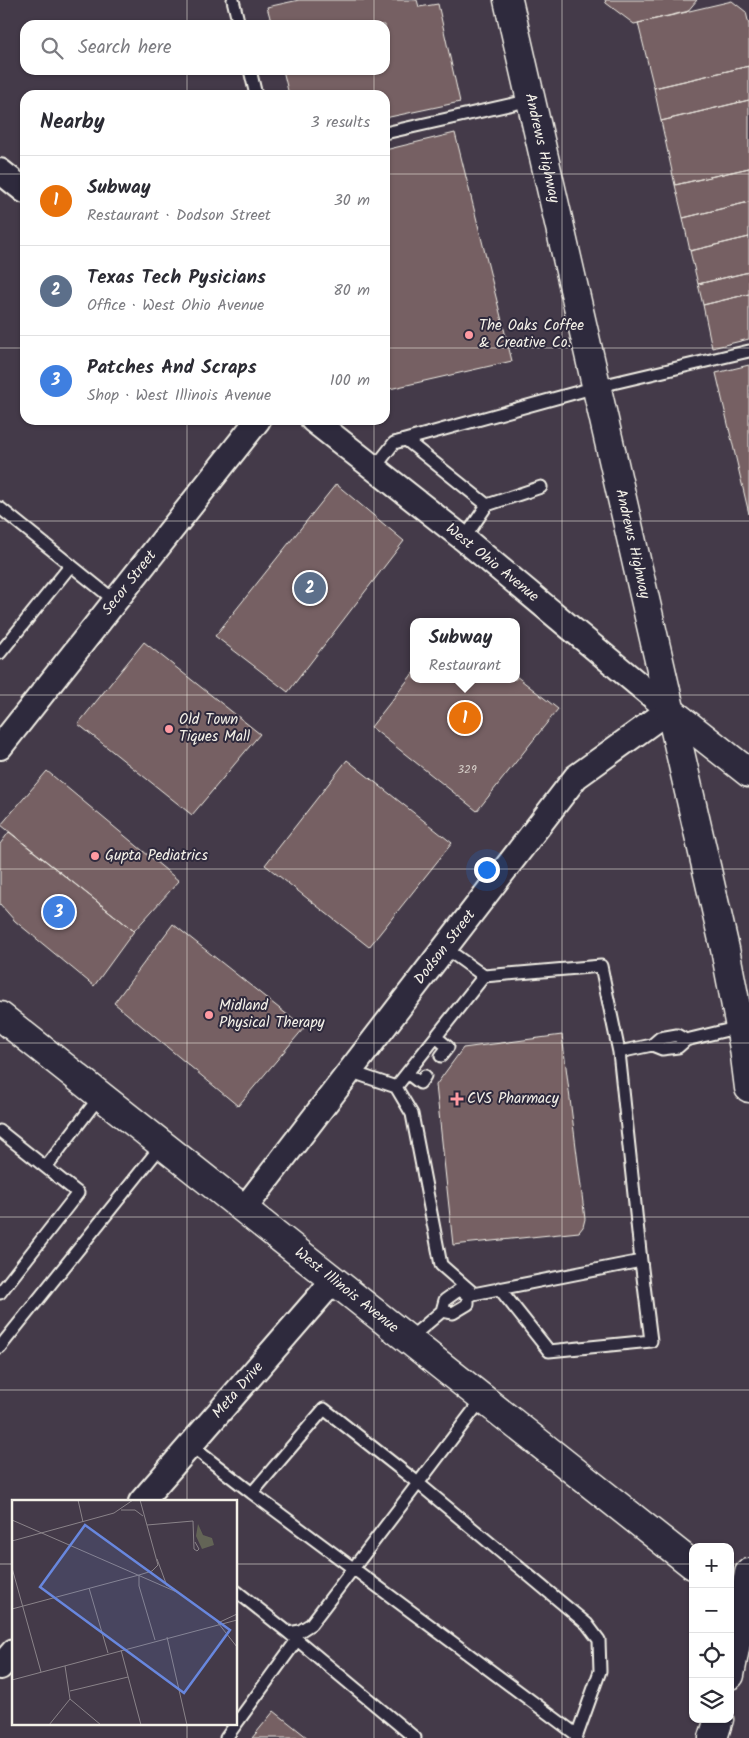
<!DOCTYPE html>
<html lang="en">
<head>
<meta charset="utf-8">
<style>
  :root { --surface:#fff; --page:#f2f2f3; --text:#2b2b33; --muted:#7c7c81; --line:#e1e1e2; --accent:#111827 }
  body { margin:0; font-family:Kalam,sans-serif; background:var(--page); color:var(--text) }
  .controls { position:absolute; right:15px; bottom:15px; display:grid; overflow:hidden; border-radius:10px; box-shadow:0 1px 4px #0004 }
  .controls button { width:45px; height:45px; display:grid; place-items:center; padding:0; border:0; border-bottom:1px solid var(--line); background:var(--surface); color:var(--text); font:25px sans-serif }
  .you { position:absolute; left:486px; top:869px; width:18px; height:18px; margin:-12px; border:4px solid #fff; border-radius:50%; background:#1a73e8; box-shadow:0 0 0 8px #1a73e833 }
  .badge { display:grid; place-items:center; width:32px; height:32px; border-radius:50%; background:var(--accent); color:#fff; font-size:16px; font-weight:700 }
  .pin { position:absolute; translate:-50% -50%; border:2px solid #fff; box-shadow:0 1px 5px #0006 }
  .popup { position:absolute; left:410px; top:618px; width:110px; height:65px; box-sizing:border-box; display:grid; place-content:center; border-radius:10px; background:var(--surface); filter:drop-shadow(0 1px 4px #0005); font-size:16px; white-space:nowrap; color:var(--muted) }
  .popup b { font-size:19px; color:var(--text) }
  .popup::after { content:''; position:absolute; left:50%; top:100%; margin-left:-10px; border:10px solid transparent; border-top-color:var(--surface) }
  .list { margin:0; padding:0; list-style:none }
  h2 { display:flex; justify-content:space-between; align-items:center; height:65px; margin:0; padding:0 20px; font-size:21px }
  h2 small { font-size:16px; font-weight:400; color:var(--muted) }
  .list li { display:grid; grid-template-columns:32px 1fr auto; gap:15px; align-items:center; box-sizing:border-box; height:90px; padding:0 20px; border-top:1px solid var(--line) }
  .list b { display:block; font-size:19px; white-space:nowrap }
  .list p { margin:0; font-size:16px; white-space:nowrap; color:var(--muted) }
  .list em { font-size:16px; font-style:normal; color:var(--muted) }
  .icon { flex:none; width:28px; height:28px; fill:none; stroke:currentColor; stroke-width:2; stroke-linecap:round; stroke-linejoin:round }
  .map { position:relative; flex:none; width:749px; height:1738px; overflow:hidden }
  .search { position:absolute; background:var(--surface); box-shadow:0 1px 4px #0004; left:20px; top:20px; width:370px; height:55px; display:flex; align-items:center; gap:12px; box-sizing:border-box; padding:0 18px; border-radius:15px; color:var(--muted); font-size:19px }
  .panel { position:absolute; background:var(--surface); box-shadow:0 1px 4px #0004; left:20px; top:90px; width:370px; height:335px; border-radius:15px }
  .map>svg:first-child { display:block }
</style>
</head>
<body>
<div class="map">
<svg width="749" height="1738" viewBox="0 0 749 1738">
  <rect width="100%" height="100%" fill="#443a49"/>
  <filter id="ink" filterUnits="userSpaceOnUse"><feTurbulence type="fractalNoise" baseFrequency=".02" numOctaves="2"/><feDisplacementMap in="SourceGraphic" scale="10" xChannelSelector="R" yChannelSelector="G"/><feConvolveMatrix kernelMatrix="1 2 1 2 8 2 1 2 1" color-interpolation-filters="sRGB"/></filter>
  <g filter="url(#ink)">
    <path fill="#766164" stroke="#f4f1e8" d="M299,0H417L419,7L438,4L460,102L385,118V95H289L283,70H385V25H272L267,7Z
      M605,0H697L687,12L634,24L606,3Z
      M732,1L746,12L749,25V66L654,88L638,23Z
      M749,66V100L661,121L654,88Z
      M749,100V168L675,185L661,121Z
      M455,133L512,361L385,390V150Z
      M749,168V202L683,218L675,185Z
      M749,202V237L690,251L683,218Z
      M749,237V272L698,284L690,251Z
      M749,272V294L703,305L698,284Z
      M749,294V339L712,348L703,305Z
      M749,365V514L716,373Z
      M336,484L404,541L288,692L215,636Z
      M144,642L260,734L192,815L78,724Z
      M414,672V679H516V676L558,709L477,811L371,727Z
      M347,760L452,843L369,947L265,865Z
      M47,771L179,881L134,931L1,825Z
      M9,832L134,931L94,986L15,921L0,904V844Z
      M173,924L304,1028L238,1106L114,1003Z
      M562,1035L585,1219L583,1227L579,1232L453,1245L436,1085L463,1048Z
      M274,1711L308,1738H252Z"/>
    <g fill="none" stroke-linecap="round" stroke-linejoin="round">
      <g stroke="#f4f1e8" stroke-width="15">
        <path id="service" d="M233,0L239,25
          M250,70L256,95
          M385,133L531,100
          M406,440L487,505
          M373,470L394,443L596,387L749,351
          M0,508L114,600
          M464,539L487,505L541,487
          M0,653L71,565
          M445,948L484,976L601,966L619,1052L652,1045L660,1038L677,1035L686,1040
          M436,1037L448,1047L441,1056
          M652,1045L662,1049L678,1047L686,1040L740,1027
          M349,1071L396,1087L484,976
          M407,1073L420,1083L425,1076
          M396,1087L412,1114L441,1265L473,1293
          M0,1131L78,1193L0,1293
          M46,1167L100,1096
          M499,1288L549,1351L651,1341L641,1261
          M468,1295L641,1261L619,1052
          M442,1311L453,1313L468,1304V1295
          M409,1339L442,1311L445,1300L459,1290L468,1295
          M0,1347L162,1145
          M190,1445L252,1493L324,1409L418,1483L587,1624L599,1640L600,1671L576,1738
          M252,1493L577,1735
          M236,1591L289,1633L300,1631L311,1624L483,1398
          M289,1633L415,1738
          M236,1724L297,1640
          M226,1738L236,1724"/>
      </g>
      <g stroke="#f4f1e8" stroke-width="28">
        <g id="minor">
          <path d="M0,171L25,191"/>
          <path id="s1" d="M0,747L258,420"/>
          <path id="s2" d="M244,1209L576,777L669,710L464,539L313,420"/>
          <path id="s3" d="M141,1502L334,1280"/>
          <path d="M0,1667L14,1651"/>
        </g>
      </g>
      <g stroke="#f4f1e8" stroke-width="31">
        <g id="secondary">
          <path d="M669,710L749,773"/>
          <path id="s4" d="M0,1016L693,1565"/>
        </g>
      </g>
      <g stroke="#f4f1e8" stroke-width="31">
        <g id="primary">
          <path id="s5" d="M508,0L725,949L744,1048L749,1088"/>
          <path d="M730,1675L749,1573"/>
          <path d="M713,1738L719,1719"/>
        </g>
      </g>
      <use href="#service" stroke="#2f2a3d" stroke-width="11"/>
      <use href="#minor" stroke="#2f2a3d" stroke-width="24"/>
      <use href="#secondary" stroke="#2f2a3d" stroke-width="28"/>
      <use href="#primary" stroke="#2f2a3d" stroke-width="28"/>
    </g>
  </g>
  <path fill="none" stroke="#f4f1e8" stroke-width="1" stroke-opacity="0.55" d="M187,0V25M374,0V25M562,0V1738M187,70V95M374,70V95M0,174H25M385,174H749M0,348H25M385,348H749M187,420V1502M374,420V1738M0,521H749M0,695H749M0,869H749M0,1043H749M0,1217H749M0,1390H749M0,1564H14M236,1564H693M730,1564H749M187,1724V1738"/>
  <g fill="#ff9aa2" stroke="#2f2a3d" stroke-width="2">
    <circle cx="469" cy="335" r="5"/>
    <circle cx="169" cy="729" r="5"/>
    <circle cx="95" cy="856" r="5"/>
    <circle cx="209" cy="1015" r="5"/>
    <path d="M454.5 1091.5h5v5h5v5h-5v5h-5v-5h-5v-5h5z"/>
  </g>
  <g text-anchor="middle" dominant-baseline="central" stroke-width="4" stroke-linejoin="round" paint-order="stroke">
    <g font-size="12" fill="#d4cdc7">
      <text x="467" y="769">329</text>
    </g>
    <g font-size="15" fill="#f4f1e8" stroke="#2f2a3d">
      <text stroke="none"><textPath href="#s5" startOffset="152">Andrews Highway</textPath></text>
      <text stroke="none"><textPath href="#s5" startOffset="558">Andrews Highway</textPath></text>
      <text transform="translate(492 563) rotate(39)">West Ohio Avenue</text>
      <text stroke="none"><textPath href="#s1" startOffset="209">Secor Street</textPath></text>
      <text stroke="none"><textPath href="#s2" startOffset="330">Dodson Street</textPath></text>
      <text stroke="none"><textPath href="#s4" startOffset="442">West Illinois Avenue</textPath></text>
      <text stroke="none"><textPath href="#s3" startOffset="148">Meta Drive</textPath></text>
    </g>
    <g font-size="15" fill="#f4f1e8" stroke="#2f2a3d" text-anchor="start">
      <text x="479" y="326">The Oaks Coffee<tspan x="479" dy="17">&amp; Creative Co.</tspan></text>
      <text x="179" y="720">Old Town<tspan x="179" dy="17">Tiques Mall</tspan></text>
      <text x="105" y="856">Gupta Pediatrics</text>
      <text x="219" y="1006">Midland<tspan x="219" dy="17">Physical Therapy</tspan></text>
      <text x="467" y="1099">CVS Pharmacy</text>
    </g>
  </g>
  <g transform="translate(12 1500)">
    <rect width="225" height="225" fill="#443a49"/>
    <path d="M186,24L191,35L200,38L202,45L190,49L184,36Z" fill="#636456"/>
    <path fill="none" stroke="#8a8389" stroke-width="1" d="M66,0L71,22M109,10H123L131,16M0,20L167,93L203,119L225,147M135,25L181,21L182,49L185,51L187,49L183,42M0,41L102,13L121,0M145,59L155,86M0,68L29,172M127,75L140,71L146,65L128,0M77,88L96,153M0,109L127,75V86L143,140M208,122L225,114M155,137L175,225M109,150L129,225M53,166L58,199L89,225M0,180L225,120M58,191L116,177M37,225L58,199"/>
    <path fill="#6887de" fill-opacity="0.15" stroke="#6887de" stroke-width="2.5" d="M73,25L218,130L172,193L28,87Z"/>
    <rect width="225" height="225" fill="none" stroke="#f4f1e8" stroke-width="2.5"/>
  </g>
</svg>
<div class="controls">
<button>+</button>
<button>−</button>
<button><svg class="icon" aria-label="locate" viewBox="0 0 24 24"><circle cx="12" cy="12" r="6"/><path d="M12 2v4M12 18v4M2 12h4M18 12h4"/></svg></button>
<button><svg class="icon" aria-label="layers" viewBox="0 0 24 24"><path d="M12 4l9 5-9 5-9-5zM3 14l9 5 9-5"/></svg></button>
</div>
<div class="you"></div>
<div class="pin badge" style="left:465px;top:718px;background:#e8710a">1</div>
<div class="popup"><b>Subway</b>Restaurant</div>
<div class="pin badge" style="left:310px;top:588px;background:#5c6f8a">2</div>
<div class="pin badge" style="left:59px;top:912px;background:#3f7fe0">3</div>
<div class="search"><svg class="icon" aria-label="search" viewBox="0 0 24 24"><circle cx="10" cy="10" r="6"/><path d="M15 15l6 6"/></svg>Search here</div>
<section class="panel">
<h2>Nearby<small>3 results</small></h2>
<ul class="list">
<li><span class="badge" style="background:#e8710a">1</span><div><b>Subway</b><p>Restaurant · Dodson Street</p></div><em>30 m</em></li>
<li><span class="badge" style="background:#5c6f8a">2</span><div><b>Texas Tech Pysicians</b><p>Office · West Ohio Avenue</p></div><em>80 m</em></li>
<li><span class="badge" style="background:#3f7fe0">3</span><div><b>Patches And Scraps</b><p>Shop · West Illinois Avenue</p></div><em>100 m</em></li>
</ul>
</section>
</div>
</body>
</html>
